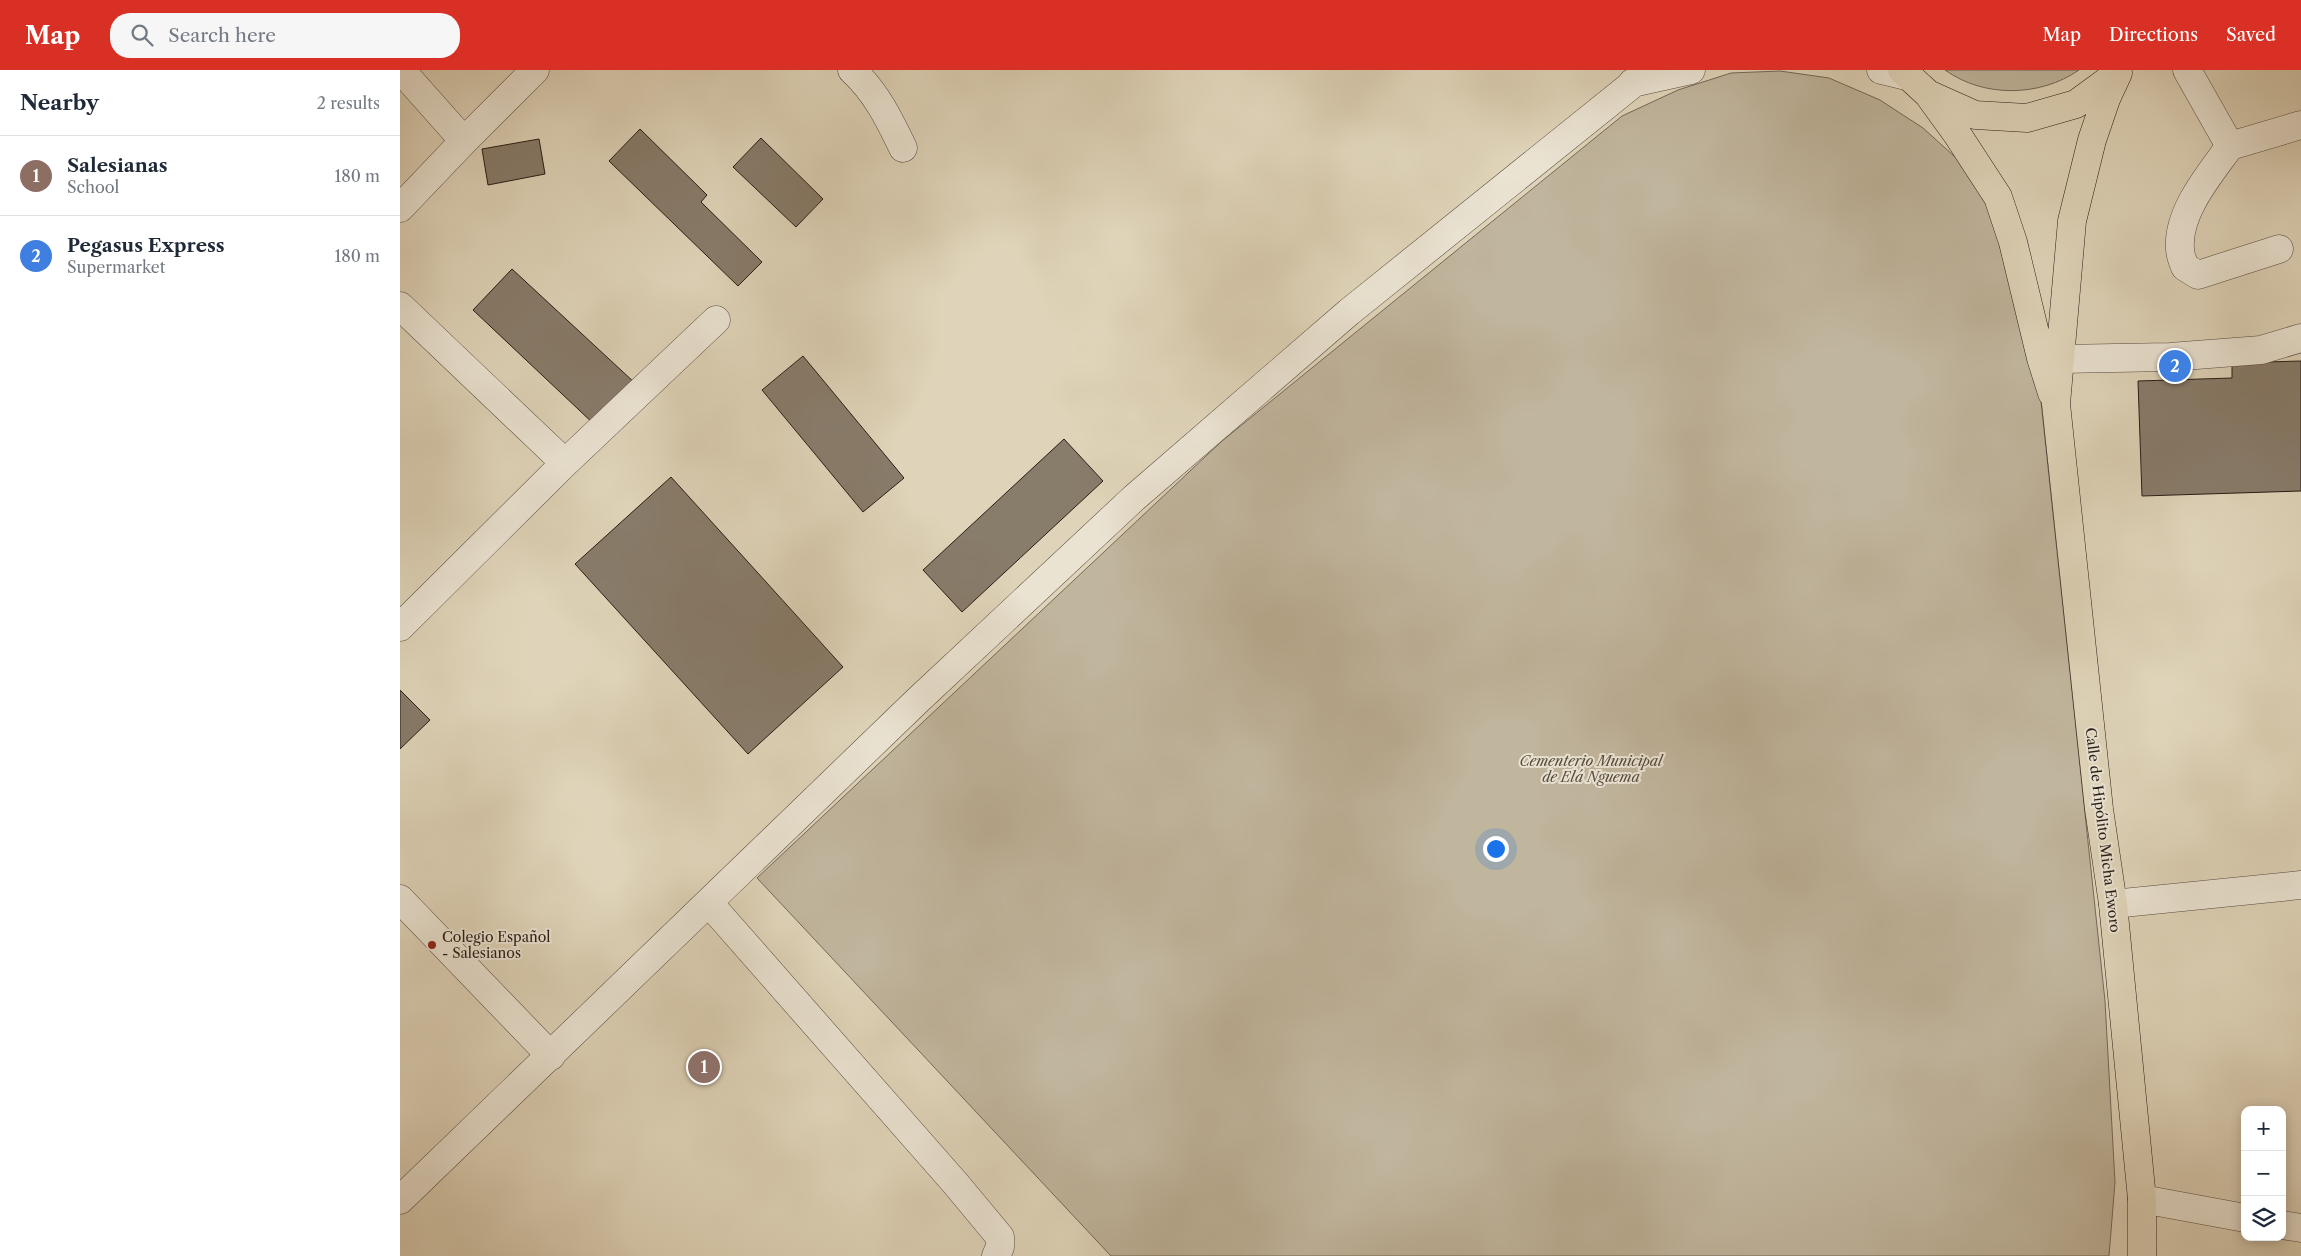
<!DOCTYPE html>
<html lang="en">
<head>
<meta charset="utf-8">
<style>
  :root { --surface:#fff; --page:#f6f6f7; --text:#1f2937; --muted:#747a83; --line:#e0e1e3; --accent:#d93025 }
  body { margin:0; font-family:"Libre Caslon Text",serif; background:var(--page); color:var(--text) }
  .controls { position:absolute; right:15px; bottom:15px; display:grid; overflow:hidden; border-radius:10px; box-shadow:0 2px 12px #0003 }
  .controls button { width:45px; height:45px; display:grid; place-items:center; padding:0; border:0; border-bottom:1px solid var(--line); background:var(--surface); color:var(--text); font:25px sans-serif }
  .you { position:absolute; left:1095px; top:778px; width:18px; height:18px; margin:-12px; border:4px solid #fff; border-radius:50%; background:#1a73e8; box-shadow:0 0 0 8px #1a73e833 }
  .badge { display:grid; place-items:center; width:32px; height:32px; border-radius:50%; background:var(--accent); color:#fff; font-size:16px; font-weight:700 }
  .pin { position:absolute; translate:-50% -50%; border:2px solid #fff; box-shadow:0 1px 5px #0006 }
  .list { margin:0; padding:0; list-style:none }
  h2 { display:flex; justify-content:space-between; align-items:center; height:65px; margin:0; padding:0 20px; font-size:21px }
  h2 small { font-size:16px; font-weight:400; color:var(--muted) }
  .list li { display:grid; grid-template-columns:32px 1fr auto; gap:15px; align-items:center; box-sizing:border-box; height:80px; padding:0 20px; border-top:1px solid var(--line) }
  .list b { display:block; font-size:19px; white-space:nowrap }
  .list p { margin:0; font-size:16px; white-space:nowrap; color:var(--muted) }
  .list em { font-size:16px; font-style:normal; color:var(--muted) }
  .icon { flex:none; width:28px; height:28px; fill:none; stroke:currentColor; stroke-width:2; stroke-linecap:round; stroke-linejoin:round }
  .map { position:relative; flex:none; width:1901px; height:1186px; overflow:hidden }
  header { display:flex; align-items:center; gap:30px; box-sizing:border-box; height:70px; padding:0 25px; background:var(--accent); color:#fff }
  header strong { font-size:24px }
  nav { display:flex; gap:28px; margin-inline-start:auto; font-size:18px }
  .search { width:350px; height:45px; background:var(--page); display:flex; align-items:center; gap:12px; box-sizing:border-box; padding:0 18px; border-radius:20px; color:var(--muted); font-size:19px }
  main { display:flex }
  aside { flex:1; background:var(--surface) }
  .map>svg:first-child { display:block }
</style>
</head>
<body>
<header>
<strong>Map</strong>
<div class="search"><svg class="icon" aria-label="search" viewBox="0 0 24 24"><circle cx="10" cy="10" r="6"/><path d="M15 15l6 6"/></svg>Search here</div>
<nav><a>Map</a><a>Directions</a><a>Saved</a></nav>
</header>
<main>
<aside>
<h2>Nearby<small>2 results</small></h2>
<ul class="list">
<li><span class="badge" style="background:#8d6e63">1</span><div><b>Salesianas</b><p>School</p></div><em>180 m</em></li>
<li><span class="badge" style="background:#3f7fe0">2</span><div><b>Pegasus Express</b><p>Supermarket</p></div><em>180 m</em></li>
</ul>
</aside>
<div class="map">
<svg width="1901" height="1186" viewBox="0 0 1901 1186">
  <rect width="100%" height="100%" fill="#dfd4b9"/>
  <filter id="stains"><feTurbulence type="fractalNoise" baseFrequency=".004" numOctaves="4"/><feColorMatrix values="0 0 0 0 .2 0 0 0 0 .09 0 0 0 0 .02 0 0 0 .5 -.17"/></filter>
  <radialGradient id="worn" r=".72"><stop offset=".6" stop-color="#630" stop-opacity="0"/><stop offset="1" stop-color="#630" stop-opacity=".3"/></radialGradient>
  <path fill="#c0b59d" stroke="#75685a" d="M1545,0H1679C1640,27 1584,28 1545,0Z
    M1380,1L1429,8L1480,30L1523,58L1565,96L1595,142L1634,266L1705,931L1715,1112L1709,1186H711L357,808L822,371L1222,46L1278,20L1331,3Z"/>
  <path fill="#887c6b" stroke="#2a1c17" d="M240,59L307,125L301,132L362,192L338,216L209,91Z
    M361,68L423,129L396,157L333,97Z
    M139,69L145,104L88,115L82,79Z
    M112,199L236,314L196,356L73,240Z
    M403,286L504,408L463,442L362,320Z
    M1901,291V421L1742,426L1738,311L1832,308V293Z
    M664,369L703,411L562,542L523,500Z
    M271,407L443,597L348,684L175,494Z
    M0,620L30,650L0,679Z"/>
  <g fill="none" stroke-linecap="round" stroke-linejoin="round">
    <g stroke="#574a40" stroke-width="29">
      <path id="minor" d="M1,0L64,71
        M452,0C476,22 489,49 503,78
        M1481,0L1506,6
        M1787,0L1830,76L1901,55
        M1232,13L1291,0
        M1830,76C1810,104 1777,142 1780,179C1780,185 1783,192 1785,197L1798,205L1879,179
        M0,138L64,71L135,0
        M0,236L165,393
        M1660,289L1770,287L1861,280L1901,268
        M0,557L165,393L316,250
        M0,829L151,986
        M309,833L556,1114L600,1167V1177L596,1186
        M1713,834L1901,815
        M1742,1129L1845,1148
        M0,1130L517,631L734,428L949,242L1250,0
        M1882,1155L1901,1158"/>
    </g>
    <g stroke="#2a1c17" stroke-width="29">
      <path id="major" d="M1502,0L1528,24L1575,45L1627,48L1676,34L1717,4
        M1718,3L1706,29L1692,70L1672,151L1656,334L1699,739L1713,834L1742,1129V1186
        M1528,24L1557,64L1598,127L1613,172L1641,288L1652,323"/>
    </g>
    <use href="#minor" stroke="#eae3d2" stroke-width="28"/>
    <use href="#major" stroke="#dfd4b9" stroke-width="28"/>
  </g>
  <circle fill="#8f2418" stroke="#eae3d2" stroke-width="2" cx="32" cy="875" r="5"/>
  <g text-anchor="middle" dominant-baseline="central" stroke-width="4" stroke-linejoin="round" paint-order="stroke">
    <g font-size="14" font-style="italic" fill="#574a3f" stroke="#eae3d2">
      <text x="1191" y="691">Cementerio Municipal<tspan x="1191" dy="16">de Elá Nguema</tspan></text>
    </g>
    <g font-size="14" fill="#2a1c17" stroke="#eae3d2">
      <text transform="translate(1703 760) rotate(83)">Calle de Hipólito Micha Eworo</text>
    </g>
    <g font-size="14" fill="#2a1c17" stroke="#eae3d2" text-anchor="start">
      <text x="42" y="867">Colegio Español<tspan x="42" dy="16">- Salesianos</tspan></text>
    </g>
  </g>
  <rect width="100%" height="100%" filter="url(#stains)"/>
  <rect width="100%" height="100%" fill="url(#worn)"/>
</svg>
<div class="controls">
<button>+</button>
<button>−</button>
<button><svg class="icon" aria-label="layers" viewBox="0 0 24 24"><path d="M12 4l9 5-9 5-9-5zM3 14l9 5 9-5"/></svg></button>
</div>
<div class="you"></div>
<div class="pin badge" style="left:304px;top:997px;background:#8d6e63">1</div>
<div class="pin badge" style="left:1775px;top:296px;background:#3f7fe0">2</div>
</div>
</main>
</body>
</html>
